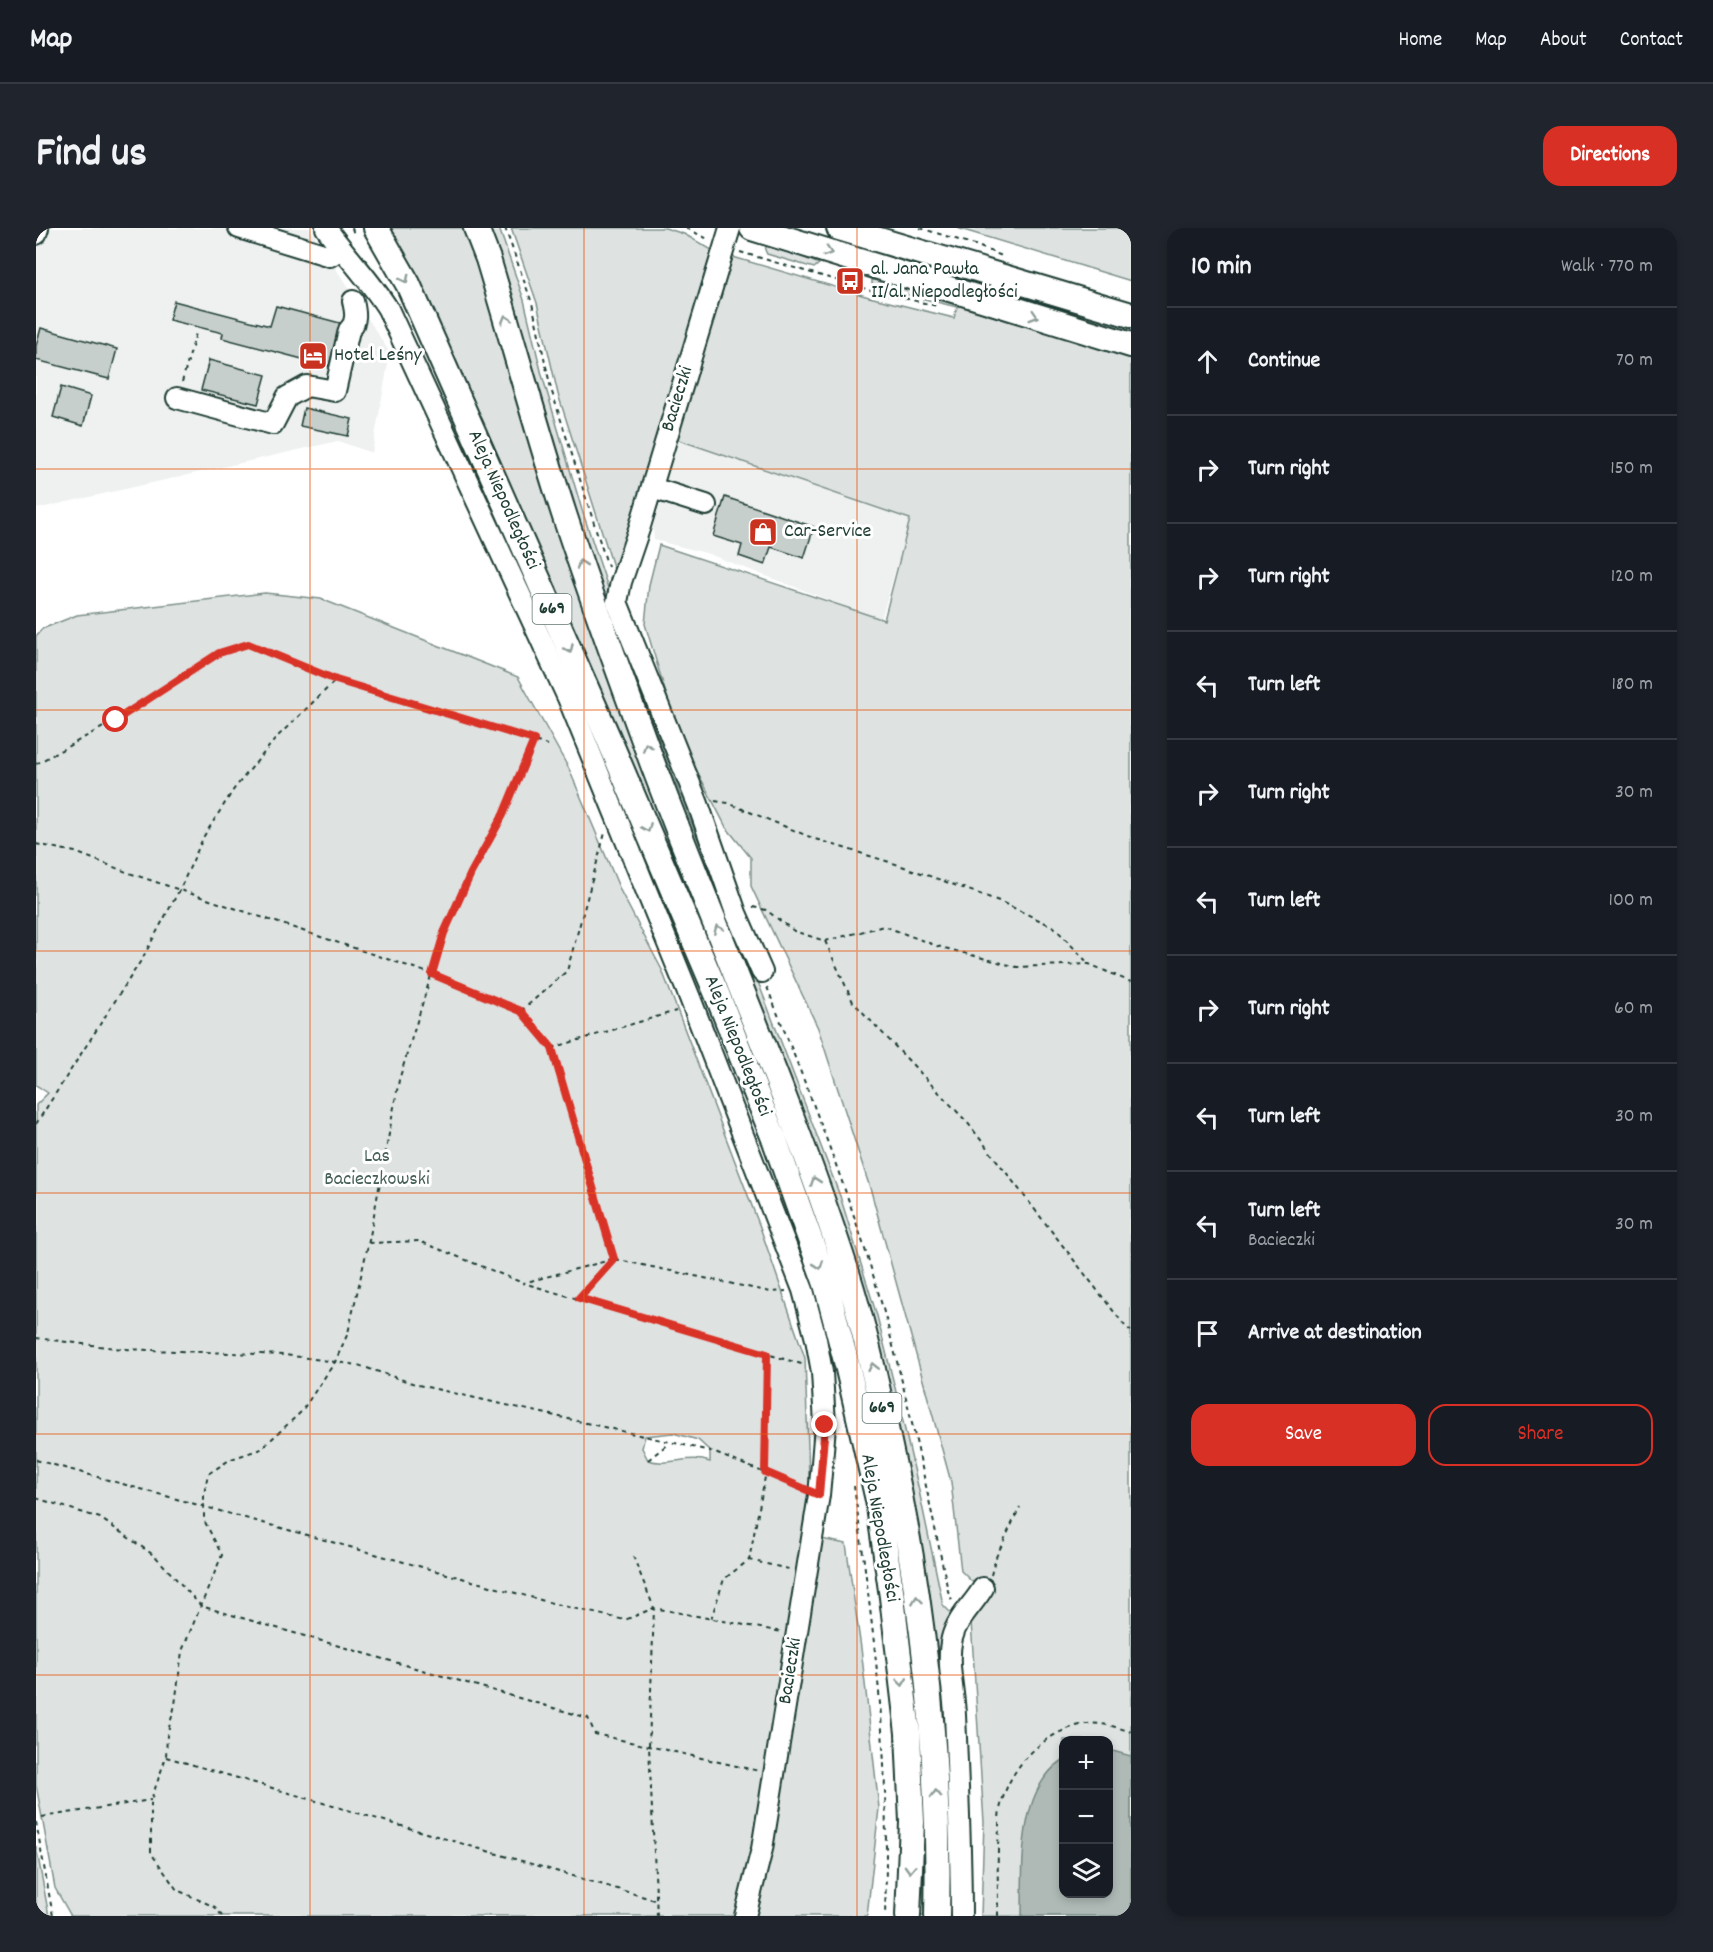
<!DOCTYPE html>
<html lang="en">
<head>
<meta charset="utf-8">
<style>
  :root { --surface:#171b24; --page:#20242c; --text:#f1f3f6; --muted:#9ea1a6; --line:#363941; --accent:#d93025 }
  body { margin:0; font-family:Dekko,sans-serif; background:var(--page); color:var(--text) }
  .controls { position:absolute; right:18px; bottom:18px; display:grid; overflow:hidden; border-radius:12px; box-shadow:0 3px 9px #0003 }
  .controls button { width:54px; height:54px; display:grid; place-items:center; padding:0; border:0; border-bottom:2px solid var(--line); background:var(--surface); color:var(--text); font:30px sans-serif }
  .stop { position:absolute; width:18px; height:18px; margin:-14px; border:4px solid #d93025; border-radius:50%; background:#fff }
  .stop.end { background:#d93025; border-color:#fff; box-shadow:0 2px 6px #0008 }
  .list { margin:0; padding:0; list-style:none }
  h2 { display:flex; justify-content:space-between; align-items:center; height:78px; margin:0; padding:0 24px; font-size:26px }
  h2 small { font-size:20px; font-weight:400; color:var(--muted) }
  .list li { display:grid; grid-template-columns:39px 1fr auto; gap:18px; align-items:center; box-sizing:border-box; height:108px; padding:0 24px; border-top:2px solid var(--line) }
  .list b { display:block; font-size:22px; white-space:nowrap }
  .list p { margin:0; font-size:20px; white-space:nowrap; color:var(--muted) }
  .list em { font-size:20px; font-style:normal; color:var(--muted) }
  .actions { display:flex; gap:12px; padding:18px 24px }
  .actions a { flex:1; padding:14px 0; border:2px solid var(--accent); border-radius:18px; text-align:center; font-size:21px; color:var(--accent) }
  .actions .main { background:var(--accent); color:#fff }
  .icon { flex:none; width:33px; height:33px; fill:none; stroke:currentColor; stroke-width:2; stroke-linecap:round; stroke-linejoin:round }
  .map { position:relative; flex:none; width:1095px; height:1688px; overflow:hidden; border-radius:18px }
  header { display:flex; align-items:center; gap:36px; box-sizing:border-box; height:84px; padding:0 30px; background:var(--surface); border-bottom:2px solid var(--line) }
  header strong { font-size:28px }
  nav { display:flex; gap:33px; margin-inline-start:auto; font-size:21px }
  .intro { display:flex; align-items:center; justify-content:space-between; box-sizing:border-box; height:144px; padding:0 36px }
  h1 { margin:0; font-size:42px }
  .button { padding:15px 27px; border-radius:18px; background:var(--accent); color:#fff; font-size:21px; font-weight:700 }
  main { display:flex; gap:36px; padding:0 36px }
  aside { flex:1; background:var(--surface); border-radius:18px; box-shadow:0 3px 9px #0003 }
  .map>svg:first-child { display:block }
</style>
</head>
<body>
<header>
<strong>Map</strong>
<nav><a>Home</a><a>Map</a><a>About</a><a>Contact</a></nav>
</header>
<div class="intro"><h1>Find us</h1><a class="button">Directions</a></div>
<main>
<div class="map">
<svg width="1095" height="1688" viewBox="0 0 1095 1688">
  <rect width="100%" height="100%" fill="#fff"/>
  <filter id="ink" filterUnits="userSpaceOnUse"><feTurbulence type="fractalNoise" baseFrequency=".0167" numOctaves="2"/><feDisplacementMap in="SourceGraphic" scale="12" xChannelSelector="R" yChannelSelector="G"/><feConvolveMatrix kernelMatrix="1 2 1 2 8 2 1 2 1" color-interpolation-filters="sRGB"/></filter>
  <g filter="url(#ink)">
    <path fill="#eef1f0" d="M0,0H274L354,125L336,225L302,213L0,281Z
      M640,211L874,290L845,392L670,325L618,312L617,299L621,284L619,283Z"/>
    <path fill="#dee3e2" stroke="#7e908b" stroke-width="1.5" fill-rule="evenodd" d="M346,0H427L441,33L778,977L814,1095L859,1283L873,1391L884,1501L887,1587L888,1688H883L884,1678L810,1096Z
      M454,0H463L488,72L506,147L546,282L577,375L804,968L841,1088L862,1172L882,1258L906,1372L907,1377L917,1387L918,1650L910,1561L873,1257L670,632L569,377L538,284L493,132L477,67Z
      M475,0H629L648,6L676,22L583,336L581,351L522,166L501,75Z
      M921,0H1095V53Z
      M732,14L783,36L778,40L731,26L729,22Z
      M837,25L866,30L1095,96V109Z
      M697,29L833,69L918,90L921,79L840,59L836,56V52L860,54L1095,126V1688H945L948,1594L935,1393L951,1362L935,1353L925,1343L915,1254L835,963L782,800L715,658V630L690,599L642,506L609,396L613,357L623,317L848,392L874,291L640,211L675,91ZM1028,1512H1072V1666H1028Z
      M229,365L285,371L482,449L533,541L585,664L626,742L724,999L769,1130L775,1309L810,1316L825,1420L843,1580L831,1688H35L19,1660L0,1557V877L12,865L0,857V408L6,401L41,387ZM637,1205L662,1212L674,1223V1234C653,1226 633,1239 612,1232L606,1220L609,1208Z
      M0,1618L13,1688H0Z"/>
    <path fill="#afbab7" stroke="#758883" stroke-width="1.5" d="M1073,1522L1095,1528V1688H986C987,1639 981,1562 1027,1532L1028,1666H1072Z"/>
    <path fill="#c7cfcc" stroke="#1f3d34" stroke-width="1.5" d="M138,73L234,98L240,78L304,95L293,138L186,110L187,105L133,92Z
      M5,100L81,121L73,151L0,132V118Z
      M173,132L230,147L222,176L165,162Z
      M25,159L55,168L47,198L17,189Z
      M268,180L316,191L312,208L264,198Z
      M689,269L778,299L768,330L735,319L729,337L703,328L706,317L677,308Z"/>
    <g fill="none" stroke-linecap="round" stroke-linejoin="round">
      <g stroke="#1f3d34" stroke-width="24">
        <path id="minor" d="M203,0L294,28L305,21
          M290,0C310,28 334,52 352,81L532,470L654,770L767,1062L780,1111L786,1144L789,1197L786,1235L783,1267L726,1621L709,1688
          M694,0L604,298L585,354L581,374L662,576L700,685L726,744
          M0,6L2,0
          M141,170L237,196L251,169L271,158L299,163L313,102C322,94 319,82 317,73
          M616,260L670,277
          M925,1688C925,1621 922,1554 919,1487C918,1462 910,1434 916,1410C921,1390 937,1377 947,1360"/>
      </g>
      <g stroke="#1f3d34" stroke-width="28">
        <path id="major" d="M340,0L372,56L571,507L681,766L739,913L790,1056L812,1141L842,1272L856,1369L872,1505L876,1594L872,1688
          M440,0L452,31C478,117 501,203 529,289C556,371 586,453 616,534C680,705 755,872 811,1045C828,1098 840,1152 851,1205C886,1361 905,1528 901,1688
          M716,0L1095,117
          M803,0L1095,87"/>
      </g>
      <path stroke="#1f3d34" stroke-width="2" stroke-dasharray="4.5 4.5" stroke-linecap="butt" d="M316,0L318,7
        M469,0L496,75L515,161L572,339
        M650,0L674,12
        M884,0L939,17L966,28
        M704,24L834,62L901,78
        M146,154L160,105
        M0,536L80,492L183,425L212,415L300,452L511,517
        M679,573L692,575L779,611L863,637L963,673L1018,699L1053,736
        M0,616L39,624L93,645L396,746L485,783L516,820L578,1031L735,1064L750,1063
        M717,679L730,682L758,703L789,713L848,698L901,718L981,739L1053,736L1095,754
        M789,713L817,774L931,894L1089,1098L1095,1103
        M731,759C774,867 818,976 849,1088C874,1179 893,1271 912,1363L916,1372
        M485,783L531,743L569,605
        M516,820L640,783
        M0,896L106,731L144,661L168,608L198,561L241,509L300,452
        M333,1015L383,1013L487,1055
        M543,1070L578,1031L487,1055L769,1137
        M0,1110L87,1121L249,1127L322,1137L382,1157L674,1223L767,1260
        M0,1232L523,1377L589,1392L618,1380L746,1404
        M612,1232L633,1215
        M818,1258C828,1334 839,1411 845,1488C850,1554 851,1621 849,1688
        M0,1270L64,1290L119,1328L165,1378L552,1490L559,1506L723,1543
        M597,1328L618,1380L613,1518L621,1688
        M713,1332L753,1341
        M955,1347L959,1331L984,1279
        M675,1391L688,1351L713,1332L730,1244L731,1126
        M130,1529L619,1672
        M6,1589L115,1572
        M0,1594L17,1688
        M186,1688L179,1679L141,1662L115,1625V1572L130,1529L131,1507L139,1477L146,1423L186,1327L168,1292V1266L172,1246L195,1231L225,1221L265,1184L299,1134L312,1105L334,1008L363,852L408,705L435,645L467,587L498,512
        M962,1688C962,1659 961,1629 963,1600C963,1593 963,1584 965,1577C974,1538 1009,1502 1050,1496C1065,1494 1081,1499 1095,1504"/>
      <use href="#minor" stroke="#fff" stroke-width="20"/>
      <use href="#major" stroke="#fff" stroke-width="24"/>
    </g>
    <defs><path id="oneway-chevron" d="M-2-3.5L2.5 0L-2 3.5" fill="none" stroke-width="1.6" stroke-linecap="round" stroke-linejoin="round" transform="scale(1.5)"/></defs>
    <g stroke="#8f9e9a">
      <use href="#oneway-chevron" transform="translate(792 24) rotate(17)"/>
      <use href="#oneway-chevron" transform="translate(369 51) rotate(63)"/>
      <use href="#oneway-chevron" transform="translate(998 88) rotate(17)"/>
      <use href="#oneway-chevron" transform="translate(470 91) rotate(-107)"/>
      <use href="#oneway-chevron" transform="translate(545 336) rotate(-109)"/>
      <use href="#oneway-chevron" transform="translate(533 421) rotate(66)"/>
      <use href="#oneway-chevron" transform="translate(611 519) rotate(-110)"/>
      <use href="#oneway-chevron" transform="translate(611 600) rotate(67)"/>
      <use href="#oneway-chevron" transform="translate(682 701) rotate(-112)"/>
      <use href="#oneway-chevron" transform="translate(779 953) rotate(-109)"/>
      <use href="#oneway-chevron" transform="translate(783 1037) rotate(71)"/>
      <use href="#oneway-chevron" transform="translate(837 1139) rotate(-103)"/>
      <use href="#oneway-chevron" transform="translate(881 1372) rotate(-97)"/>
      <use href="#oneway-chevron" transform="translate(866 1454) rotate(83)"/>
      <use href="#oneway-chevron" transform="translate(900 1566) rotate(-93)"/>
      <use href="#oneway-chevron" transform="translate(874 1641) rotate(92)"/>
    </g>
  </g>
  <g fill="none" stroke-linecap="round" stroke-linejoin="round" filter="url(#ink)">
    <path stroke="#d93025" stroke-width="8" d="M80,492L183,425L212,416L300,452L498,512L467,587L435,645L408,705L396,746L485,783L516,820L578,1031L543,1070L731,1126L729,1244L783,1267L789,1197"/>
  </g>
  <path fill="none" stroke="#e8590c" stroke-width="1.5" stroke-opacity="0.55" d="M274,0V1688M548,0V1688M821,0V1688M0,241H1095M0,482H1095M0,723H1095M0,965H1095M0,1206H1095M0,1447H1095"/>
  <defs>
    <g id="bus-square" transform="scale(1.5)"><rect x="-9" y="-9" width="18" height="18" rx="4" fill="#c8321e" stroke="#fff"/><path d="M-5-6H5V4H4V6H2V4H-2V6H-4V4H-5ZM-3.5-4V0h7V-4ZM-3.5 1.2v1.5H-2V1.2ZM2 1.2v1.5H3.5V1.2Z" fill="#fff"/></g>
    <g id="hotel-square" transform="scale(1.5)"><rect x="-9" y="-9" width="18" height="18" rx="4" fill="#c8321e" stroke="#fff"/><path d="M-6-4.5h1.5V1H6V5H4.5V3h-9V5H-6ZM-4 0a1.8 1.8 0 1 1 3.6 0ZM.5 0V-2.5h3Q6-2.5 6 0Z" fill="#fff"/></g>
    <g id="shop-square" transform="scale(1.5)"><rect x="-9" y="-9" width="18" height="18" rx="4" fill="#c8321e" stroke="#fff"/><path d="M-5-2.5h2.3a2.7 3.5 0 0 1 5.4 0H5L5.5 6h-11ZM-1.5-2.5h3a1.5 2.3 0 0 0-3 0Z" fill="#fff"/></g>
  </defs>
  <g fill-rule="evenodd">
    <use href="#bus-square" x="814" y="53"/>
    <use href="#hotel-square" x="277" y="128"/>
    <use href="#shop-square" x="727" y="304"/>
  </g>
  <g text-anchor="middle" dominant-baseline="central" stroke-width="6" stroke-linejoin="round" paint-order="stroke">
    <g fill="#fff" stroke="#627771" stroke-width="1.5">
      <rect x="496.5" y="366" width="39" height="30" rx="4.5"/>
      <rect x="826.5" y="1165" width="39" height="30" rx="4.5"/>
    </g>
    <g font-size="18" font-weight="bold" fill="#1f3d34">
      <text x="516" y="381">669</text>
      <text x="846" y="1180">669</text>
    </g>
    <g font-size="20" fill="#1f3d34" stroke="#fff" text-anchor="start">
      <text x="835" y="42">al. Jana Pawła<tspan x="835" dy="23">II/al. Niepodległości</tspan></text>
      <text x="298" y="128">Hotel Leśny</text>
      <text x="748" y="304">Car-Service</text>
    </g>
    <g font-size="20" fill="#1f3d34" stroke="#fff">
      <text transform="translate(642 171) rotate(-73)">Bacieczki</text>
      <text transform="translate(467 272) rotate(66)">Aleja Niepodległości</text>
      <text transform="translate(701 818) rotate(68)">Aleja Niepodległości</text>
      <text transform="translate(843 1300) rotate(80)">Aleja Niepodległości</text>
      <text transform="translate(755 1443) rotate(-81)">Bacieczki</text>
    </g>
    <g font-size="20" fill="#455e57" stroke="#fff">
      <text x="341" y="929">Las<tspan x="341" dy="23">Bacieczkowski</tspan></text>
    </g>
  </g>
</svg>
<div class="controls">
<button>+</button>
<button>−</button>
<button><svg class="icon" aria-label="layers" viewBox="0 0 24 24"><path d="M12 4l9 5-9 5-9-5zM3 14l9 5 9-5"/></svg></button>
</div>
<div class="stop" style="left:80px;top:492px"></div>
<div class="stop end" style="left:789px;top:1197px"></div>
</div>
<aside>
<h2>10 min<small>Walk · 770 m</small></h2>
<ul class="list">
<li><svg class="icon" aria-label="ahead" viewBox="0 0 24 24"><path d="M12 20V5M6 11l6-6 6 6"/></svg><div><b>Continue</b></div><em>70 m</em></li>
<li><svg class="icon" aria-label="right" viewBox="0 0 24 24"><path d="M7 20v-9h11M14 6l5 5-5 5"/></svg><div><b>Turn right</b></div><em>150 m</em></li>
<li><svg class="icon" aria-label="right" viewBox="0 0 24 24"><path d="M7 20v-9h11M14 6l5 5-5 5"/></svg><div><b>Turn right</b></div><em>120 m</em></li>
<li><svg class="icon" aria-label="left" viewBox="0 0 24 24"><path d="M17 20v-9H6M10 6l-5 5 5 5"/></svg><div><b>Turn left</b></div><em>180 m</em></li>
<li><svg class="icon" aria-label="right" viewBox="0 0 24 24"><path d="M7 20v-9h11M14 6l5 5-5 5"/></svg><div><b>Turn right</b></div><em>30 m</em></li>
<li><svg class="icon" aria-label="left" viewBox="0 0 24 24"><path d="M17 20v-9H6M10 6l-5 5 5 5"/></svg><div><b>Turn left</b></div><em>100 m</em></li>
<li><svg class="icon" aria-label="right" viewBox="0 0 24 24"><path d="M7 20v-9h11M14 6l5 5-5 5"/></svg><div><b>Turn right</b></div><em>60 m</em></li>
<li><svg class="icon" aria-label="left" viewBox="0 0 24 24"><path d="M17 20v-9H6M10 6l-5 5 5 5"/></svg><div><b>Turn left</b></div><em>30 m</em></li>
<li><svg class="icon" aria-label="left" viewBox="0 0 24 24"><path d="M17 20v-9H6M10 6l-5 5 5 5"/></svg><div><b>Turn left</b><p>Bacieczki</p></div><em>30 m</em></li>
<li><svg class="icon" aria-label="arrive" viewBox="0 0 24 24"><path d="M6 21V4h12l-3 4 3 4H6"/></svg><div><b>Arrive at destination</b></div></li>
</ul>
<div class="actions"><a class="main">Save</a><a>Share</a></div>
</aside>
</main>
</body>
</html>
